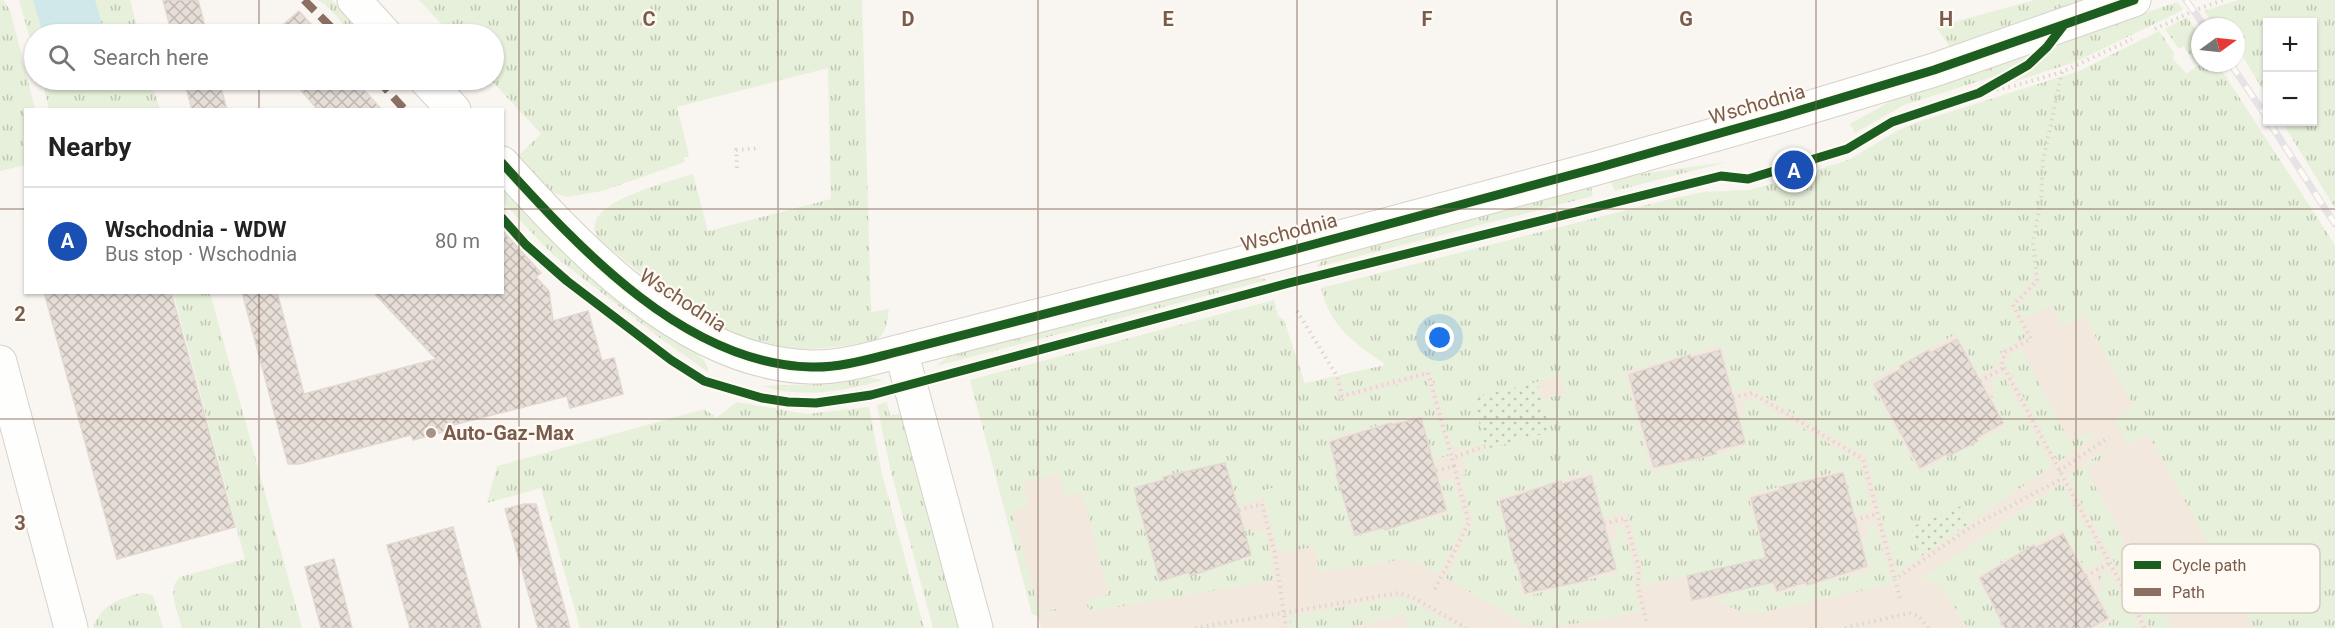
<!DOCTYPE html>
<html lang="en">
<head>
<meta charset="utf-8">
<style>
  :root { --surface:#fff; --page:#f2f2f2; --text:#222; --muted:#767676; --line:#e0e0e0; --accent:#d93025 }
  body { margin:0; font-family:Roboto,sans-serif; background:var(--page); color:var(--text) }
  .controls { position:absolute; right:18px; top:18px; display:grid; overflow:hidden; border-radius:0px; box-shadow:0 2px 4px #0004 }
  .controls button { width:54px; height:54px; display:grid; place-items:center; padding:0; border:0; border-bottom:2px solid var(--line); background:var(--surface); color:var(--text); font:30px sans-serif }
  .compass { position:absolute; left:2191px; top:18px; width:54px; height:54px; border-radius:50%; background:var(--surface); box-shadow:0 2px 4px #0004; rotate:75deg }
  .you { position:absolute; left:1440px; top:338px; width:21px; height:21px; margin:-15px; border:4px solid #fff; border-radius:50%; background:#1a73e8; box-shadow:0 0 0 9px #1a73e833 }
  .badge { display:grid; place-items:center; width:39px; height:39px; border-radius:50%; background:var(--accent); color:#fff; font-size:20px; font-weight:700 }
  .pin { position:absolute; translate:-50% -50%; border:3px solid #fff; box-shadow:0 2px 6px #0006 }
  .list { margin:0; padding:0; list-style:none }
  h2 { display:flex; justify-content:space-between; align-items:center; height:78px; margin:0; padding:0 24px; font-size:26px }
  h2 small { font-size:20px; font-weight:400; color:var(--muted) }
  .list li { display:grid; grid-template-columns:39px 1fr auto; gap:18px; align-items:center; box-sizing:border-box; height:108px; padding:0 24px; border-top:2px solid var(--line) }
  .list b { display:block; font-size:22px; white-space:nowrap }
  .list p { margin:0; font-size:20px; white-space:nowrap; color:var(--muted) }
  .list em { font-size:20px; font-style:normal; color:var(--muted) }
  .icon { flex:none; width:33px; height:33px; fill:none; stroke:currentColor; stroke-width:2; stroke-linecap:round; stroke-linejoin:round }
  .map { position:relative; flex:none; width:2335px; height:628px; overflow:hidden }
  .search { position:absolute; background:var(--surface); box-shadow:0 2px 4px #0004; left:24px; top:24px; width:480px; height:66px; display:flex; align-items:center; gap:15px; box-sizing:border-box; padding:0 21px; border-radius:33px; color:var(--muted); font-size:22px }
  .panel { position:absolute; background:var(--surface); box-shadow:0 2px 4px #0004; left:24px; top:108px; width:480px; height:186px; border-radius:0px }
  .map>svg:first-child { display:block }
</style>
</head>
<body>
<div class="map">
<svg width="2335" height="628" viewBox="0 0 2335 628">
  <defs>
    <pattern id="grass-tufts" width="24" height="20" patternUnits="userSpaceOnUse" patternTransform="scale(1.5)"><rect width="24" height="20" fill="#e7f0db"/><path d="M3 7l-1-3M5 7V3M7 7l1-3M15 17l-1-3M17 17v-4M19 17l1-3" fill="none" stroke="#c0c6b4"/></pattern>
    <pattern id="park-dots" width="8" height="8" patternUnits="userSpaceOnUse" patternTransform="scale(1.5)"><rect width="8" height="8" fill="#e7f0db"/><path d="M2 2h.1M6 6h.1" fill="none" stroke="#c0c6b4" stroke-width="1.8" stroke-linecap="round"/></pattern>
    <pattern id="building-cross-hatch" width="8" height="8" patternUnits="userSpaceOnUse" patternTransform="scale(1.5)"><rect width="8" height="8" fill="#e6ded7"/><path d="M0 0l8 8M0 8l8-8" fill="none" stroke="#bfb7b1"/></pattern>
  </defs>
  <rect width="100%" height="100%" fill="#f9f5f0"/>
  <path fill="#f2e8de" d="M2064,273L2259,628H1041L1004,494L1013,449L1728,288Z"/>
  <path fill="url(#grass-tufts)" d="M0,0H3L10,10L35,109L26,110L25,165L0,171Z
    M19,0H130L139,34H34V53Z
    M318,0H332L363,34H352L327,6Z
    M419,0H862L871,312L889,309C887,322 887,331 877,340C847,346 817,351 786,348C717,342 650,280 598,239C595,233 593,227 596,221C604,198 671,181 693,174L708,231L831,199L828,68L677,107L689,156L684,157L685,162L602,191L567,197L549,192L520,160V154L541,134L491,80H494V34H451Z
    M2035,0H2084L1950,47L1936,27Z
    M2238,0H2335V208L2282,122H2312V22H2268L2267,97L2236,45V27H2225L2219,18L2211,21L2204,11Z
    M2177,2L2183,10L2075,62L2013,82L2028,73L2061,42Z
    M2187,17L2200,37V63H2217L2335,245V628H2254L2223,571L2202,582L2188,555L2208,543L2148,434L2128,445L2114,419L2134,408L2084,315L2063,326L2052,305L2024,319L2017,306L2040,283L2039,274H2033V281L2010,305L2026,337L2002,350L1998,365L1979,375L1956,334L1870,381L1919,472L2006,426L1991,396L1997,393L1991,381L2003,375L2052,466L1968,524L1961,506L1911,527L1920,557L1897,573L1866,456L1750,388L1733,392L1721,345L1624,372L1652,472L1747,446L1739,415L1746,413L1743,402L1753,399L1859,461L1872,510L1855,515L1843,470L1748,495L1775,595L1870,570L1862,539L1869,537L1866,524L1875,522L1892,584L1760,613L1741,611L1713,600L1729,597L1722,568L1642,585L1643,569L1627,512L1604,518L1592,471L1497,498L1524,597L1618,572L1610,542L1618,539L1615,527L1623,525L1635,571L1634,587L1640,611C1606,619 1563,628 1528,626L1446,578L1473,523L1460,476L1466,474L1462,457L1486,449L1550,432L1542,399L1565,394L1561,376L1474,398L1485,443L1460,452L1458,446L1452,448L1430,370L1344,393L1340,375L1386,365C1356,344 1330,327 1321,288L1674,198L1704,192L1749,190L1797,177L1850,159L1897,131L1915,123L2079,71L2159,31L2174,53L2173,59L2187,74L2198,65L2183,46L2179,49L2165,29Z
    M2038,50L2008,72L1904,105L1855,133L1850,124L1893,100Z
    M42,80H151L160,109H49Z
    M1727,162L1614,191L1611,180L1626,176Z
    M1591,186L1593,196L1317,267L1324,258Z
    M502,189C550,242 603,292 662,333C675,342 710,355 708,372L660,338L553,255L503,202Z
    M1258,277L1267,280L936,366L949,356Z
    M173,293H210L302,628H182C178,612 166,589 180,577L245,559Z
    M1274,300L1278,316L1284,320L1305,384L1334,376L1340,400L1426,377L1449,455L1434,460L1421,414L1327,439L1353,537L1449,514L1441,482L1453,479L1465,522L1439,574L1421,564L1400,560L1319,572L1315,547L1288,551L1272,488L1236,498L1226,462L1162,476L1163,479L1133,487L1159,581L1189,573L1190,576L1251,556L1244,528L1250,527L1253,533L1265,530L1275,580L1094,611L1088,608L1086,601L1109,594L1082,492L1065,496L1058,473L1023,483L1029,506L1012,511L1040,613L1059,608L1060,610L1037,616L1032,614L970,380Z
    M2021,349L2070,442L2088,433H2091L2094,437L2058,462L2006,364L2009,355Z
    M868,377L883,380C845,391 802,399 763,386L816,384Z
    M737,402L806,414L869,407L882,474L924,628H580L541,488L487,503L497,466L705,409L716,418Z
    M887,402L890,416L901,413L959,628H933L891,472L877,405Z
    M2103,452L2105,455L2103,459L2086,469L2155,598L2139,607L2067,477Z
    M2062,483L2104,561L2086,570L2062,529L1976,576L2004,628H1968L1942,588L1936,583L1920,580Z
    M2109,571L2140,628H2100L2113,621L2097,592L2104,588L2098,576Z
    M141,593L152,595L154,598L163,628H93C102,604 118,599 141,593Z
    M1403,597L1457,628H1408L1404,615L1347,628H1291L1289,616Z
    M2159,605L2172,628H2150L2142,614Z"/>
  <path fill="url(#park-dots)" d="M1537,382L1550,432L1486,449L1473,398Z
    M1961,506L1968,524L1920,557L1911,527Z"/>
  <path fill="#e7f0db" d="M1272,488L1288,551L1279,553L1264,498L1238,505L1236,498Z"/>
  <path fill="#d0e8ea" d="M33,0H95L104,32L94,34H43Z"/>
  <path fill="url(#building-cross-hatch)" stroke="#e2d8d2" stroke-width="1.5" d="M163,0H198L207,34H172Z
    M299,11L318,32L316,34H272Z
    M184,80H219L227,110H192Z
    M279,80H355L382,110H318L293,81L286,87Z
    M502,230L541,273L536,277L549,291L553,321L588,311L602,361L614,358L623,394L570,408L567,396L453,425L454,429L413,440L411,435L299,464H288L242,292H277L304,394L436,359L373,292H502Z
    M44,292H171L235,527L117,559Z
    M1957,339L2003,423L1976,438L1978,441L1948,456L1946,454L1920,468L1874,384L1901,369L1900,366L1929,350L1930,353Z
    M1720,350L1745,443L1716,450V454L1654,467L1636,406H1637L1629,375L1690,355L1691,358Z
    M1421,418L1446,510L1385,530V527L1355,535L1336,474L1338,473L1330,442L1391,423V425Z
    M1225,463L1251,555L1190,576L1189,572L1160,581L1134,488L1164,480L1163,477Z
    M1843,473L1867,566L1807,585L1806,582L1777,591L1774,582L1692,600L1687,576L1766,558L1751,498L1781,490L1780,487Z
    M1591,476L1616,569L1587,577L1588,580L1525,593L1517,563H1515L1500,501L1561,481L1562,484Z
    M524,504H536L570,628H538L505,509Z
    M453,527L481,628H410L387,545Z
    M2063,534L2108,618L2090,628H2005L1980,578L2034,545L2036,548Z
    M334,559L343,593L352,628H321L305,567Z"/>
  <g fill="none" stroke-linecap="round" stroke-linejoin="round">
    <g stroke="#d7d1cb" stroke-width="35">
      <path id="minor" d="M354,0L385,34
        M426,80L454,110
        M502,163C581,250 686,364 811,367C842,368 872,358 901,351L1281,253L1597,168L1784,115L1934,70L2134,0
        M901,351L976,628
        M0,362L71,628"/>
    </g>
    <path stroke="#dcd5d0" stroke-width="4" stroke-dasharray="1.5 4.5" stroke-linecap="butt" d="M2155,29L2193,11L2223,0
      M2062,72L2043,161L2041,199L2033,241L2037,281L2013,305L2031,339L2005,352L2002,364L2145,628
      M1979,93L2014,86L2062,72L2132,39
      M737,168L736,150L760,148
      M1297,311L1337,376L1342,396L1428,373L1452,458
      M1980,381L2004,368
      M1733,398L1752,393L1863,459L1895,579
      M1454,466L1452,458L1486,446
      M2059,471L2109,437
      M1239,510L1262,504L1275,554L1286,628
      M1855,520L1877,514
      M1604,524L1625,518L1639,569L1638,585L1647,625
      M2086,576L2110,563
      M1435,589L1469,523L1454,466L1435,471
      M1900,598L1895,579L1971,527L2063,478
      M2136,612L2189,584
      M1195,628L1399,593L1414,598L1466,628
      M1845,628L1909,613L1919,616L1928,628"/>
    <use href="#minor" stroke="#fefefd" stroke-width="33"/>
    <g stroke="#e6e3e7" stroke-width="7">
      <path id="rail" d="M2186,0L2205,27
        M2230,63L2268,119
        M2269,122L2335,224"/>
    </g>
    <use href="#rail" stroke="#fffaf3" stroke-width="4.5" stroke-dasharray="14" stroke-linecap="butt"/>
    <path stroke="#8d6e63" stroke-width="8" stroke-dasharray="15 8" stroke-linecap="butt" d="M304,0L338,34
      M378,80L405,110"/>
    <g stroke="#fffaf3" stroke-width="13">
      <path id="cycleway" d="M502,163C581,250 686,364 811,367C842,368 872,358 901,351L1281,253L1597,168L1784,115L1934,70L2134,0
        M502,218L526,245L567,281L671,360L704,381L762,398L788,402L816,403L871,395L1289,283L1721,176L1748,179L1847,149L1892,122L1979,93L2028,65L2047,47L2063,26"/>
    </g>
    <use href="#cycleway" stroke="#1b5e20" stroke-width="9"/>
  </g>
  <path fill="none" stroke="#7a5c4d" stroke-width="1.5" stroke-opacity="0.55" d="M259,0V34M519,0V628M778,0V628M1038,0V628M1297,0V628M1557,0V628M1816,0V628M2076,0V628M259,80V110M0,209H26M502,209H2335M259,292V628M0,419H2335"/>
  <circle fill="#a69286" stroke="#fffaf3" stroke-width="2" cx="431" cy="433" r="6"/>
  <g text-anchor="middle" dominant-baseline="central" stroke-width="4.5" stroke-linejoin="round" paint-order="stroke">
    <g font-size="20" fill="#7a5c4d" stroke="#fffaf3">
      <text transform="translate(1757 104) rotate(-16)">Wschodnia</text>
      <text transform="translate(1289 232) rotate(-15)">Wschodnia</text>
      <text transform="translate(683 300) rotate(33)">Wschodnia</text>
    </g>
    <g font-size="20" font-weight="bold" fill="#7a5c4d" stroke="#fffaf3" text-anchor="start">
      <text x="443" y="433">Auto-Gaz-Max</text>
    </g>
  </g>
  <rect x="2122" y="544" width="198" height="69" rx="9" fill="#fffaf3" stroke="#d7cbc1" stroke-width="1.5"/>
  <rect x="2134" y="561" width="27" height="8" fill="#1b5e20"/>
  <rect x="2134" y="588" width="27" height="8" fill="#8d6e63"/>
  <g font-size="16" fill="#7a5c4d">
    <text x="2172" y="571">Cycle path</text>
    <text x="2172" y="598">Path</text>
  </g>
  <g font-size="20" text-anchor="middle" font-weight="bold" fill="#7a5c4d" stroke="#fffaf3" stroke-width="4.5" stroke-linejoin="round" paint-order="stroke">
    <text x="649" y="26">C</text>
    <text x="908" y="26">D</text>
    <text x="1168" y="26">E</text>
    <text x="1427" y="26">F</text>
    <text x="1686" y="26">G</text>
    <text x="1946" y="26">H</text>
    <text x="20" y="321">2</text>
    <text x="20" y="530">3</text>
  </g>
</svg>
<div class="controls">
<button>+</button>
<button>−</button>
</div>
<svg class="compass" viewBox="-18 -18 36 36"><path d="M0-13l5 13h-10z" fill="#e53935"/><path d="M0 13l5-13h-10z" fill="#767676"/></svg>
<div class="you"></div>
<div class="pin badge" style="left:1794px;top:170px;background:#1a4fb4">A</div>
<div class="search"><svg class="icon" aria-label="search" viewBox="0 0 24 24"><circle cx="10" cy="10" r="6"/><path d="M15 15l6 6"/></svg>Search here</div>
<section class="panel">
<h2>Nearby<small></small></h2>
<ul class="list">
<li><span class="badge" style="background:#1a4fb4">A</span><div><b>Wschodnia - WDW</b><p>Bus stop · Wschodnia</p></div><em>80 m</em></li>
</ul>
</section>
</div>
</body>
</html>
